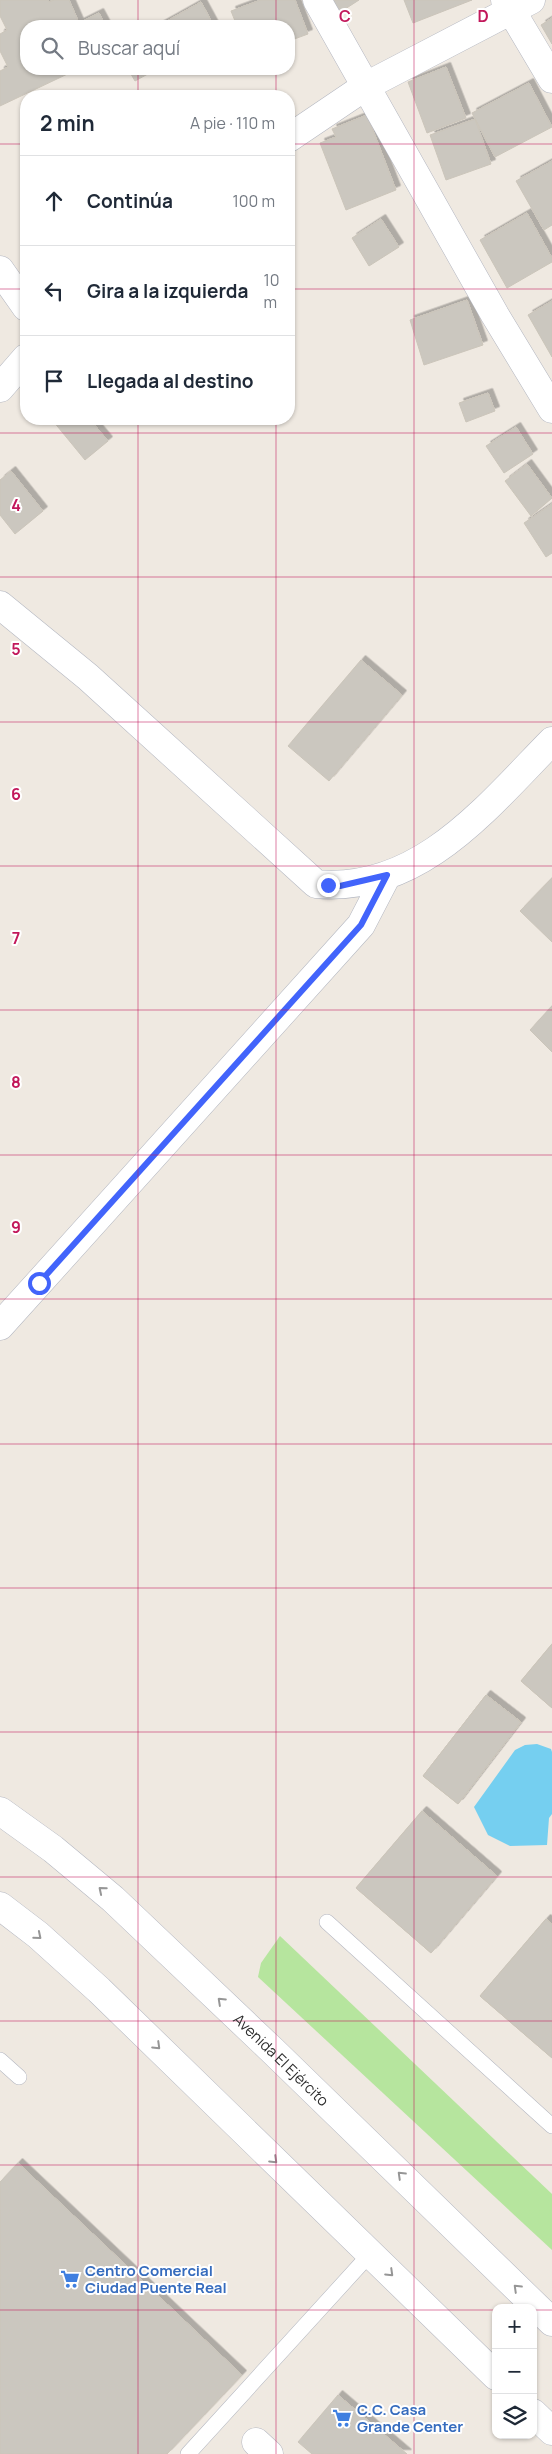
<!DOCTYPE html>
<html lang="es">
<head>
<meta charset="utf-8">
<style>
  :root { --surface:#fff; --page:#f6f6f7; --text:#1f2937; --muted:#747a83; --line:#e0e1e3 }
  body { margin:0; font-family:Manrope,sans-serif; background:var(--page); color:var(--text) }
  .controls { position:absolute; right:15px; bottom:15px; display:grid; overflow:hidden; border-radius:10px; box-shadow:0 1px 4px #0004 }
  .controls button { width:45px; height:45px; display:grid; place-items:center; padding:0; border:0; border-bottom:1px solid var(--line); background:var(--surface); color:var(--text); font:25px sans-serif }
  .stop { position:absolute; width:15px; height:15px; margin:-11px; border:4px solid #4264fb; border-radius:50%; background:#fff }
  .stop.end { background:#4264fb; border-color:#fff; box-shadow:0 1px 5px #0008 }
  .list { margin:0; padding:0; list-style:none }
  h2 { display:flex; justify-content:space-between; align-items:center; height:65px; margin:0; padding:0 20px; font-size:21px }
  h2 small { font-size:16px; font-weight:400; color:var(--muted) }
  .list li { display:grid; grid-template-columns:32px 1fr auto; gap:15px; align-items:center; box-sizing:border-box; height:90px; padding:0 20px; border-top:1px solid var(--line) }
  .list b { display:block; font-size:19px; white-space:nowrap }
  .list em { font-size:16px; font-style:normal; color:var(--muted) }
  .icon { flex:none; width:28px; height:28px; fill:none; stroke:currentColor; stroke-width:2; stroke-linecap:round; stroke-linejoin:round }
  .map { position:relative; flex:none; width:552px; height:2454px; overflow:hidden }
  .search { position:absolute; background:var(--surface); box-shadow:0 1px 4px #0004; left:20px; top:20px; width:275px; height:55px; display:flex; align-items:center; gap:12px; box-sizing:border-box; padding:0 18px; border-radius:20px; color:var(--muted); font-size:19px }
  .panel { position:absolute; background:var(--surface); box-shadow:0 1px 4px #0004; left:20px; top:90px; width:275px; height:335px; border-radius:20px }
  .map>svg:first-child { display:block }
</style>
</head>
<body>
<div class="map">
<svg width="552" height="2454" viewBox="0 0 552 2454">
  <defs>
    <filter id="shadow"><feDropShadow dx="4.5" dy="-4.5" stdDeviation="0" flood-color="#0004"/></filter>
  </defs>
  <rect width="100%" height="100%" fill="#efe9e1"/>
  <path fill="#b6e59e" d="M280,1936L552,2194V2250L258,1977L261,1963Z"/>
  <path fill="#75cff0" d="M537,1744L551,1749L552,1752V1814L549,1818L547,1845L510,1846L488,1835L474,1807L515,1750L525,1745Z"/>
  <path fill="#cbc7bf" stroke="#cbc5ba" filter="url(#shadow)" d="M0,0H48L49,2L54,0H69L79,23L99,13L106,26H26V69H78L0,106V71L8,67L0,51V34L7,30L0,16Z
    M261,0H295L308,34L289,41V26H237L231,11Z
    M330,0H359L339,13Z
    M404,0H472L413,23Z
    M201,2L214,26H158Z
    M552,18V44L541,25Z
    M446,67L466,118L427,133L408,82Z
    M128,69H157L135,81Z
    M529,83L552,127L495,157L472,113Z
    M367,115L396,190L346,210L320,143L336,137L332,129Z
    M475,119L491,164L446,180L430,135Z
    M552,161V225L544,230L516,181Z
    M527,213L552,258V262L507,288L480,240Z
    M381,219L399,247L369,266L352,238Z
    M467,300L483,345L424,365L410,320Z
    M552,301V357L528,315Z
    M488,393L495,411L466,422L459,403Z
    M56,419H95L92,422L108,441L85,460L53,421Z
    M516,427L533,454L504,473L486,446Z
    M527,464L552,498L531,516L505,481Z
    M11,471L43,511L15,534L0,515V480Z
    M552,504V553L546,557L524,523Z
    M361,660L402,695L329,781L288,746Z
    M552,878V942L520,911Z
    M551,1007L552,1008V1052L530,1030Z
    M552,1644V1708L521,1681Z
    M552,1644V1708L521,1681Z
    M486,1695L521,1722L458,1804L423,1776Z
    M486,1695L521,1722L458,1804L423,1776Z
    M422,1811L497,1876L431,1953L356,1888Z
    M422,1811L497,1876L431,1953L356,1888Z
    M546,1919L552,1924V2058L480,1996Z
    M546,1919L552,1924V2058L480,1996Z
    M18,2163L242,2375L167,2454H0V2182Z
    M338,2395L407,2454H312L298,2442Z"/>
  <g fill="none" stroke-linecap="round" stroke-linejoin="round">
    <g stroke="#b4b7c1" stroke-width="16">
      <path id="lane" d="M327,1922L552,2126
        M0,2060L19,2077
        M188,2454L370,2254"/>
    </g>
    <g stroke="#b4b7c1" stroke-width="29">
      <path id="street" d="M317,0L495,315L552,409
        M505,0L552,79
        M289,138L366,86L531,0
        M0,270L26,307
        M0,388L26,358
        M0,605L88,677L316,884C419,894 487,807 552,741
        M0,1326L361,925L387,875
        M256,2442L269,2454"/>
    </g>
    <g stroke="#b4b7c1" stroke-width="29">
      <g id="secondary">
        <path id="s1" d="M0,1811L53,1849L113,1899L273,2051L552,2322"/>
        <path d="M0,1906L38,1935L99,1990L496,2376"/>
        <path d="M533,2413L552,2431"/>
      </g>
    </g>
    <use href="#lane" stroke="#fff" stroke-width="15"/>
    <use href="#street" stroke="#fff" stroke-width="28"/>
    <use href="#secondary" stroke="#fff" stroke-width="28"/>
  </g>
  <defs><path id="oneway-chevron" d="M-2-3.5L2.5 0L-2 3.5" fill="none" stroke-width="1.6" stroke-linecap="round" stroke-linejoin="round" transform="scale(1.25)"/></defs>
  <g stroke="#969696">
    <use href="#oneway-chevron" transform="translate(102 1890) rotate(-140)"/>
    <use href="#oneway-chevron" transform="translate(38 1936) rotate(40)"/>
    <use href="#oneway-chevron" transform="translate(221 2001) rotate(-137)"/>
    <use href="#oneway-chevron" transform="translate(157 2046) rotate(44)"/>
    <use href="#oneway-chevron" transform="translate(274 2160) rotate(44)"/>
    <use href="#oneway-chevron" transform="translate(401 2175) rotate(-136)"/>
    <use href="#oneway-chevron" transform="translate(390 2273) rotate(44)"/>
    <use href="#oneway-chevron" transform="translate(517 2288) rotate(-136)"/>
  </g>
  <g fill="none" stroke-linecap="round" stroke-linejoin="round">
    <path stroke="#4264fb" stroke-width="6" d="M39,1283L361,925L387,875L340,886L328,885"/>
  </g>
  <path fill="none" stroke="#c2185b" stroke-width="1" stroke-opacity="0.55" d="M138,0V26M276,0V26M414,0V2454M138,69V96M276,69V96M0,144H26M289,144H552M0,289H26M289,289H552M138,419V2454M276,419V2454M0,433H552M0,577H552M0,722H552M0,866H552M0,1010H552M0,1155H552M0,1299H552M0,1444H552M0,1588H552M0,1732H552M0,1877H552M0,2021H552M0,2165H552M0,2310H496M533,2310H552"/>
  <defs>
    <g id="supermarket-bare" transform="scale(1.5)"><path d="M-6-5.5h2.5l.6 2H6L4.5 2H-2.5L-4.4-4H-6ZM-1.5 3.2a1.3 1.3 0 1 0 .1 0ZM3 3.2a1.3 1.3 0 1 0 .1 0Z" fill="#3f7fe0" stroke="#fff" stroke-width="2.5" paint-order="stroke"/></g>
  </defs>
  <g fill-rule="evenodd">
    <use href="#supermarket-bare" x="70" y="2279"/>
    <use href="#supermarket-bare" x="342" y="2418"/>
  </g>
  <g text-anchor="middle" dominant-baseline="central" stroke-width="4" stroke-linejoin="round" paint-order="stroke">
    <g font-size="15" fill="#2e2e2e" stroke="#fff">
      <text stroke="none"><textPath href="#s1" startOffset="376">Avenida El Ejército</textPath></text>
    </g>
    <g font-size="15" font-weight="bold" fill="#366cbe" stroke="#fff" text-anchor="start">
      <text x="85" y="2270">Centro Comercial<tspan x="85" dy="17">Ciudad Puente Real</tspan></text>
      <text x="357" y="2409">C.C. Casa<tspan x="357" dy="17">Grande Center</tspan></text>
    </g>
  </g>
  <g font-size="16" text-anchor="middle" font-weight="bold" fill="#c2185b" stroke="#fff" stroke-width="4" stroke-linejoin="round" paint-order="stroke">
    <text x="345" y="22">C</text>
    <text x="483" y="22">D</text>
    <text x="16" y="511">4</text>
    <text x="16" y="655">5</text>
    <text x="16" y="800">6</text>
    <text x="16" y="944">7</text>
    <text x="16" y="1088">8</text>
    <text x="16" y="1233">9</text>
  </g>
</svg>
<div class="controls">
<button>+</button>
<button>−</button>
<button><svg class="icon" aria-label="layers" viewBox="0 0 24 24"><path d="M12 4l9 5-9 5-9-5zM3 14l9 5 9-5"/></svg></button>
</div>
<div class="stop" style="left:39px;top:1283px"></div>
<div class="stop end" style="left:328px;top:885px"></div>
<div class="search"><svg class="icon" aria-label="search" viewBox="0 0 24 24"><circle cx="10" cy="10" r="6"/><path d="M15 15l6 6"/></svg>Buscar aquí</div>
<section class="panel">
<h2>2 min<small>A pie · 110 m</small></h2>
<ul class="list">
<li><svg class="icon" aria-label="ahead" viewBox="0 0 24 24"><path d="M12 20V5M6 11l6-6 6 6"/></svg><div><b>Continúa</b></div><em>100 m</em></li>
<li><svg class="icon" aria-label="left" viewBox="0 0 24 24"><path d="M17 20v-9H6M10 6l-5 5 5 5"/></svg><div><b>Gira a la izquierda</b></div><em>10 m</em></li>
<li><svg class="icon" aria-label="arrive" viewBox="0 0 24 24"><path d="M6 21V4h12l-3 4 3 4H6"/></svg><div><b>Llegada al destino</b></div></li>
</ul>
</section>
</div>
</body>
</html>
